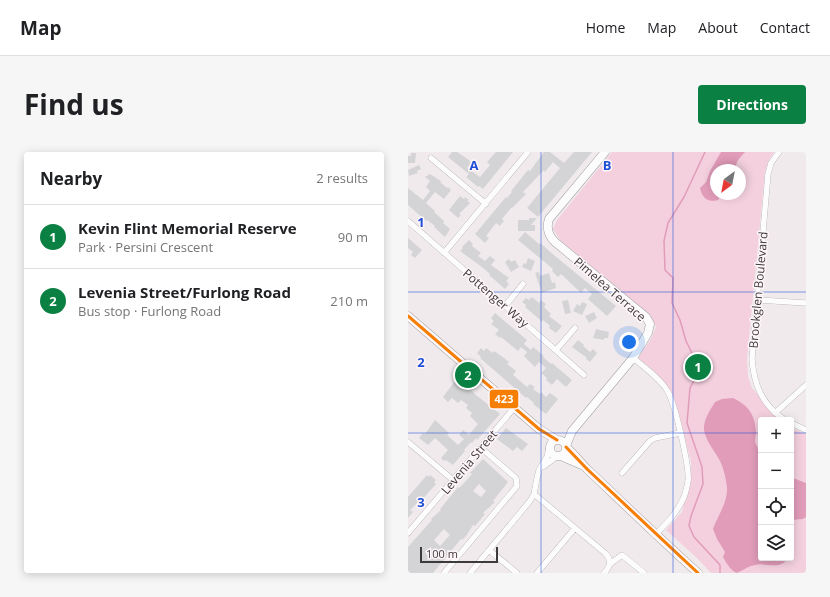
<!DOCTYPE html>
<html lang="en">
<head>
<meta charset="utf-8">
<style>
  :root { --surface:#fff; --page:#f6f6f6; --text:#202124; --muted:#757577; --line:#e0e0e0; --accent:#0b8043 }
  body { margin:0; font-family:"Open Sans",sans-serif; background:var(--page); color:var(--text) }
  .controls { position:absolute; right:12px; bottom:12px; display:grid; overflow:hidden; border-radius:4px; box-shadow:0 2px 10px #0003 }
  .controls button { width:36px; height:36px; display:grid; place-items:center; padding:0; border:0; border-bottom:1px solid var(--line); background:var(--surface); color:var(--text); font:20px sans-serif }
  .compass { position:absolute; left:302px; top:12px; width:36px; height:36px; border-radius:50%; background:var(--surface); box-shadow:0 2px 10px #0003; rotate:212deg }
  .scale { position:absolute; left:12px; bottom:10px; width:78px; box-sizing:border-box; padding-left:4px; border:2px solid #3d3a3b; border-top:0; font-size:11px; line-height:14px; white-space:nowrap; color:#3d3a3b; -webkit-text-stroke:3px #fef6f9; paint-order:stroke }
  .you { position:absolute; left:221px; top:190px; width:14px; height:14px; margin:-10px; border:3px solid #fff; border-radius:50%; background:#1a73e8; box-shadow:0 0 0 6px #1a73e833 }
  .badge { display:grid; place-items:center; width:26px; height:26px; border-radius:50%; background:var(--accent); color:#fff; font-size:13px; font-weight:700 }
  .pin { position:absolute; translate:-50% -50%; border:2px solid #fff; box-shadow:0 1px 4px #0006 }
  .list { margin:0; padding:0; list-style:none }
  h2 { display:flex; justify-content:space-between; align-items:center; height:52px; margin:0; padding:0 16px; font-size:17px }
  h2 small { font-size:13px; font-weight:400; color:var(--muted) }
  .list li { display:grid; grid-template-columns:26px 1fr auto; gap:12px; align-items:center; box-sizing:border-box; height:64px; padding:0 16px; border-top:1px solid var(--line) }
  .list b { display:block; font-size:15px; white-space:nowrap }
  .list p { margin:0; font-size:13px; white-space:nowrap; color:var(--muted) }
  .list em { font-size:13px; font-style:normal; color:var(--muted) }
  .icon { flex:none; width:22px; height:22px; fill:none; stroke:currentColor; stroke-width:2; stroke-linecap:round; stroke-linejoin:round }
  .map { position:relative; flex:none; width:398px; height:421px; overflow:hidden; border-radius:4px }
  header { display:flex; align-items:center; gap:24px; box-sizing:border-box; height:56px; padding:0 20px; background:var(--surface); border-bottom:1px solid var(--line) }
  header strong { font-size:19px }
  nav { display:flex; gap:22px; margin-inline-start:auto; font-size:14px }
  .intro { display:flex; align-items:center; justify-content:space-between; box-sizing:border-box; height:96px; padding:0 24px }
  h1 { margin:0; font-size:28px }
  .button { padding:10px 18px; border-radius:4px; background:var(--accent); color:#fff; font-size:14px; font-weight:700 }
  main { display:flex; gap:24px; padding:0 24px }
  aside { flex:1; background:var(--surface); border-radius:4px; box-shadow:0 2px 10px #0003 }
  .map>svg:first-child { display:block }
</style>
</head>
<body>
<header>
<strong>Map</strong>
<nav><a>Home</a><a>Map</a><a>About</a><a>Contact</a></nav>
</header>
<div class="intro"><h1>Find us</h1><a class="button">Directions</a></div>
<main>
<aside>
<h2>Nearby<small>2 results</small></h2>
<ul class="list">
<li><span class="badge">1</span><div><b>Kevin Flint Memorial Reserve</b><p>Park · Persini Crescent</p></div><em>90 m</em></li>
<li><span class="badge">2</span><div><b>Levenia Street/Furlong Road</b><p>Bus stop · Furlong Road</p></div><em>210 m</em></li>
</ul>
</aside>
<div class="map">
<svg width="398" height="421" viewBox="0 0 398 421">
  <rect width="100%" height="100%" fill="#f0eaed"/>
  <path fill="#f4d0de" fill-rule="evenodd" d="M204,0H366L361,8L357,20L339,206L340,224L344,236L373,268H353V406H383V276L398,282V421H303L289,406L258,378L274,360L283,321V309L262,239L253,227L230,206L243,187L248,175L242,163L152,88L145,77L149,68ZM308,18H332V42H308Z"/>
  <path fill="#e19cb9" d="M313,0H337L330,8L326,18H308V42H314L310,48C300,51 294,46 292,36L298,30L302,19Z
    M325,246C341,254 347,262 348,281C348,283 347,287 347,290C348,293 351,298 353,301V406H379C374,419 357,410 347,413C341,414 335,418 329,421C322,418 319,412 315,405L317,400L309,387L305,377C309,365 320,350 319,336C318,327 316,317 312,309C307,299 298,290 296,278C295,269 302,258 307,250L314,247Z
    M383,323L385,326L398,331V365L395,367L383,368Z"/>
  <g fill="none" stroke-linecap="round" stroke-linejoin="round">
    <path stroke="#e19cb9" stroke-width="1.5" d="M297,0L276,45L260,71L256,89L257,118L265,126L264,151L272,168L278,189L286,205L290,221L282,236L279,271L294,315L295,332L283,364L281,374L286,385L312,413V421"/>
  </g>
  <path fill="#d4d4d6" fill-rule="evenodd" d="M44,0H49L61,8L63,11L59,16L72,25L82,13L79,10L88,0H105L75,37L71,34L70,35L58,25L61,22L40,5Z
    M136,0H142L156,11L166,0H184L130,65L119,56L152,16L145,10L137,20L136,18L115,40L118,42L104,56H103L94,67L96,69L92,74L88,71L78,84L81,86L77,91L67,82L98,45L99,46L104,40L103,39L120,18L122,19Z
    M3,1H8L7,11H0V4H3Z
    M11,13L13,17L9,19L10,21L1,24L0,18Z
    M22,22L33,29L32,30L39,36L40,35L43,38L36,47L27,40L18,51L27,59L26,60L36,69L35,71L42,77L37,85L26,75L27,74L19,68L18,69L0,53V36L15,48L22,39L18,35L22,29L17,25Z
    M52,44L56,47L57,45L61,48L59,49L62,51L51,62L53,63L50,66L41,58Z
    M121,66H129L123,73H127V79H110V68H121Z
    M117,80L131,92L132,91L137,95L141,99L208,154L199,164L180,147L184,142L177,136L173,141L153,122L150,125L144,119L145,117L110,88Z
    M0,86L14,98L7,106L3,103L5,100L0,96Z
    M61,88L65,92L64,94L73,101L70,104L77,109L82,104L87,108L83,113L101,126L98,129L101,132L97,137L81,123L82,122L74,115L52,99L55,96L54,95Z
    M120,106L127,109L123,119L114,115L116,111L118,112Z
    M101,107L103,110L107,108L111,115L103,120L97,110Z
    M131,120L132,124L141,121L144,131L147,130L148,136L134,141L127,121Z
    M124,145L131,151L133,148L138,152L136,155L143,162L141,164L154,174L148,181L141,176L142,174L135,168L134,170L131,167L117,155L118,153L114,150L118,146L121,148Z
    M160,148L163,161L157,162L154,149Z
    M174,150L179,152L174,163L165,159L169,152L172,154Z
    M186,160L189,166L181,171L177,164Z
    M87,161L119,188L116,192L123,198L125,195L136,204L135,205L143,212L144,211L164,228L158,235L149,227L144,233L138,228L139,226L133,221L138,216L131,210L127,215L116,204L119,200L113,195L110,199L93,185L92,186L87,182L91,178L83,172L86,169L83,166Z
    M188,177L201,180L200,186H196V188L185,186Z
    M170,188L176,193L175,194L182,200L185,197L189,201L182,210L178,207L179,206L164,195Z
    M73,196L76,199L78,196L85,201L86,199L96,206L101,210L99,212L108,219L105,223L119,235L122,232L127,235L125,237L132,242L133,240L138,245L142,241L150,247L138,262L125,252L126,251L119,245L118,246L72,206L73,205L69,201Z
    M52,227L63,235L62,237L68,243L92,262L69,288L68,286L64,291L63,290L56,298L57,299L45,313L38,308L36,309L33,306L40,298L27,286L20,293L11,286L15,281L17,282L27,268L41,281L39,283L50,293L56,287L51,283L55,278L61,283L70,272L62,264L64,261L58,256L60,253L53,248L50,251L44,246L40,250L35,245L47,229L49,231Z
    M98,276L120,292L114,299L109,295L105,299L89,287Z
    M75,307L100,330L85,349L87,350L75,361L77,362L67,374L65,373L58,384L54,388L53,387L25,421H0V395L24,368L23,367L33,358L32,357L50,335L51,336L56,331L64,322L62,321ZM71,332L78,339L73,345L65,339ZM36,377L42,383L32,394L26,388Z
    M19,323L21,325L22,323L28,328L26,330L28,332L13,349L12,348L2,358L5,360L0,366V345Z"/>
  <g fill="none" stroke-linecap="round" stroke-linejoin="round">
    <g stroke="#a6a2a4" stroke-width="6">
      <path id="street" d="M371,0L363,11L360,22L344,207C346,233 354,253 377,268
        M23,6L78,52
        M0,69L176,223
        M36,101L120,0
        M349,148L398,151
        M97,154L115,132
        M148,198L167,176
        M225,206C236,215 254,228 260,240C267,252 282,316 280,329C279,335 277,344 274,349C268,362 257,373 247,383
        M367,261L398,233
        M383,271L398,278
        M0,290L45,328
        M136,314L148,305
        M214,321L242,289L247,286L272,281
        M126,342L197,401C204,408 203,414 196,421
        M0,381L106,256
        M81,398L109,421
        M202,412L214,403L236,421
        M36,421L109,334L108,326L73,296
        M62,421L122,349L126,342L129,326L131,318L139,305L141,296
        M129,421L167,376"/>
    </g>
    <g stroke="#a6a2a4" stroke-width="9">
      <path id="secondary" d="M0,164L131,277L149,288
        M142 296a8 8 0 1 1 16 0a8 8 0 1 1-16 0Z
        M158,294L164,279L225,206L240,181L242,172L238,165L147,90C140,83 138,76 141,67L197,0
        M158,295C166,302 172,310 179,317C216,352 252,387 290,421
        M153,304L174,313"/>
    </g>
    <use href="#street" stroke="#fdfcfc" stroke-width="5.5"/>
    <use href="#secondary" stroke="#fdfcfc" stroke-width="8"/>
    <g stroke="#fef6f9" stroke-width="6">
      <path id="bus-1" d="M0,164L131,277L149,288
        M158,295L179,317L290,421"/>
    </g>
    <use href="#bus-1" stroke="#f57e03" stroke-width="3"/>
  </g>
  <path fill="none" stroke="#1d4ed8" stroke-width="1" stroke-opacity="0.55" d="M133,0V421M265,0V421M0,140H398M0,281H353M383,281H398"/>
  <g text-anchor="middle" dominant-baseline="central" stroke-width="3" stroke-linejoin="round" paint-order="stroke">
    <g font-size="12" fill="#3d3a3b" stroke="#fef6f9">
      <text transform="translate(202 137) rotate(41)">Pimelea Terrace</text>
      <text transform="translate(350 138) rotate(-85)">Brookglen Boulevard</text>
      <text transform="translate(88 146) rotate(41)">Pottenger Way</text>
      <text transform="translate(61 310) rotate(-50)">Levenia Street</text>
    </g>
  </g>
  <g font-size="13" text-anchor="middle" font-weight="bold" fill="#1d4ed8" stroke="#fef6f9" stroke-width="3" stroke-linejoin="round" paint-order="stroke">
    <text x="66" y="18">A</text>
    <text x="199" y="18">B</text>
    <text x="13" y="75">1</text>
    <text x="13" y="215">2</text>
    <text x="13" y="355">3</text>
  </g>
  <rect stroke="#fef6f9" stroke-width="1.5" x="81" y="237" width="30" height="20" rx="4" fill="#f57e03"/>
  <g font-size="11" text-anchor="middle" font-weight="bold" fill="#fff">
    <text x="96" y="251">423</text>
  </g>
</svg>
<div class="controls">
<button>+</button>
<button>−</button>
<button><svg class="icon" aria-label="locate" viewBox="0 0 24 24"><circle cx="12" cy="12" r="6"/><path d="M12 2v4M12 18v4M2 12h4M18 12h4"/></svg></button>
<button><svg class="icon" aria-label="layers" viewBox="0 0 24 24"><path d="M12 4l9 5-9 5-9-5zM3 14l9 5 9-5"/></svg></button>
</div>
<svg class="compass" viewBox="-18 -18 36 36"><path d="M0-13l5 13h-10z" fill="#e53935"/><path d="M0 13l5-13h-10z" fill="#757577"/></svg>
<div class="scale">100 m</div>
<div class="you"></div>
<div class="pin badge" style="left:290px;top:215px">1</div>
<div class="pin badge" style="left:60px;top:223px">2</div>
</div>
</main>
</body>
</html>
